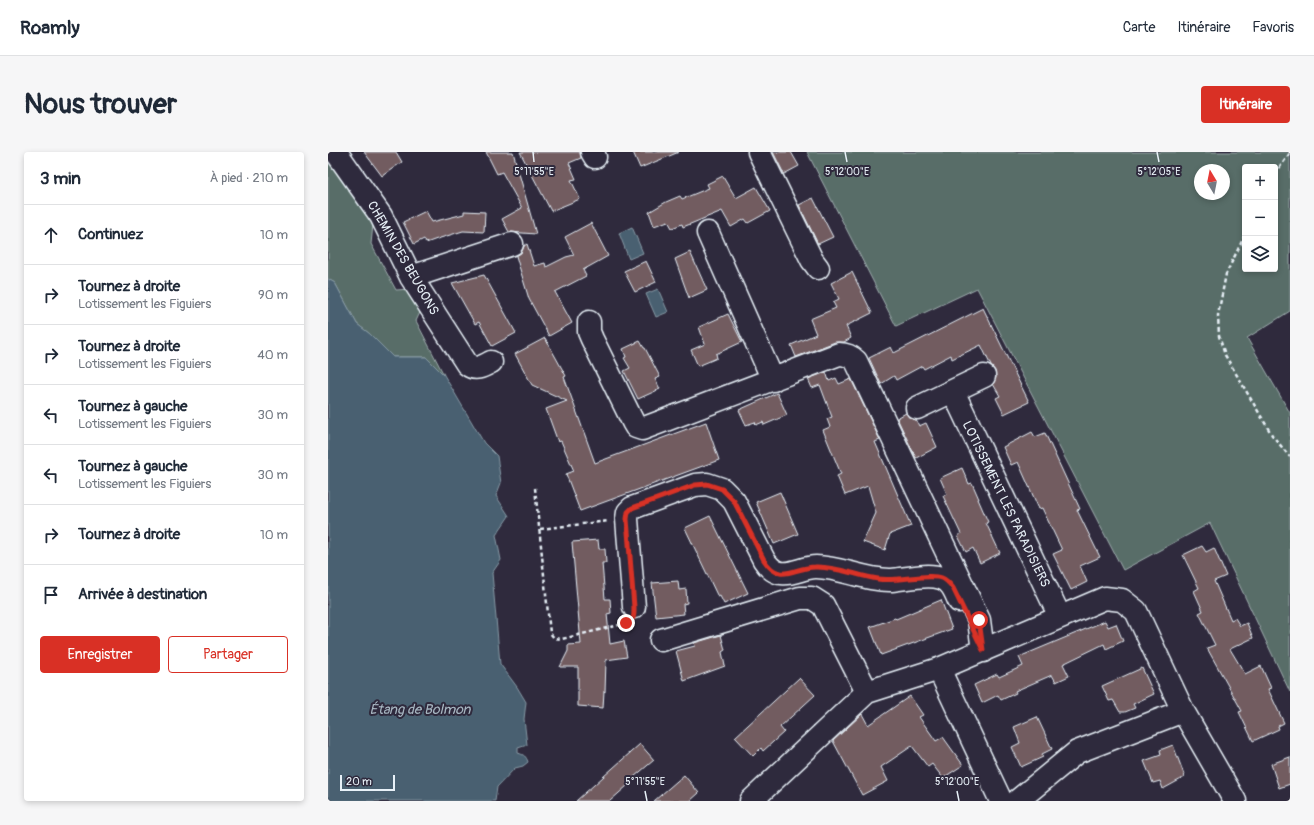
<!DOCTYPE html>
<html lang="fr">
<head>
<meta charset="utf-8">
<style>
  :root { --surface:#fff; --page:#f6f6f7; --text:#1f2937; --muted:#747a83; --line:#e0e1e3; --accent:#d93025 }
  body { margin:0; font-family:Pangolin,sans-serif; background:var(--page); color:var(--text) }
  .controls { position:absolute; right:12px; top:12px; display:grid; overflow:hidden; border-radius:4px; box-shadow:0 2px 6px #0003 }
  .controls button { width:36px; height:36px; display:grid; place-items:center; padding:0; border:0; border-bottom:1px solid var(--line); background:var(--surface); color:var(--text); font:20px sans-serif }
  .compass { position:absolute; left:866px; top:12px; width:36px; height:36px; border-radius:50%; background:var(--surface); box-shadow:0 2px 6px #0003; rotate:350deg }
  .scale { position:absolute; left:12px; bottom:10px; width:55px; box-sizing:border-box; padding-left:4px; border:2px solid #e8f1f8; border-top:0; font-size:11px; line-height:14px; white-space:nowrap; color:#e8f1f8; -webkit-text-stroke:3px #2f2a3d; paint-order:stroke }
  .stop { position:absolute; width:12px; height:12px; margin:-9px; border:3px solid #d93025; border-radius:50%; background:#fff }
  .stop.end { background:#d93025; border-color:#fff; box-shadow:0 1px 4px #0008 }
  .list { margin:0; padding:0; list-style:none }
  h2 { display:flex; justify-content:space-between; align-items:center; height:52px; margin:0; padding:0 16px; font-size:17px }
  h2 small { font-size:13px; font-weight:400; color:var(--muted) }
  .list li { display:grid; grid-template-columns:26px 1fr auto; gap:12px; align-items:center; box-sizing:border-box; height:60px; padding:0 16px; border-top:1px solid var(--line) }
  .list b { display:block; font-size:15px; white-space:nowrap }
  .list p { margin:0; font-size:13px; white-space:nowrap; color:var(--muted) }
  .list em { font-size:13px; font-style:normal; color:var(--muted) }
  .actions { display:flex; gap:8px; padding:12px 16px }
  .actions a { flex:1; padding:9px 0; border:1px solid var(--accent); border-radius:4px; text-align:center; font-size:14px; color:var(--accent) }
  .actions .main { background:var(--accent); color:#fff }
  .icon { flex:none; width:22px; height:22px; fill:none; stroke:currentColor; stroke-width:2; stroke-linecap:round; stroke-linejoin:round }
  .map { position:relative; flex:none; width:962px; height:649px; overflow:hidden; border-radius:4px }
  header { display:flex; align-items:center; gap:24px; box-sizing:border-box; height:56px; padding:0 20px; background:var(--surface); border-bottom:1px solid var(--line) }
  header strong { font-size:19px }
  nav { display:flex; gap:22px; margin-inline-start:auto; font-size:14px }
  .intro { display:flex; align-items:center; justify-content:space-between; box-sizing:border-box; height:96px; padding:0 24px }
  h1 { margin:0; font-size:28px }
  .button { padding:10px 18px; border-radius:4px; background:var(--accent); color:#fff; font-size:14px; font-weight:700 }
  main { display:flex; gap:24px; padding:0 24px }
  aside { flex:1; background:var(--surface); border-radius:4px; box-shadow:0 2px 6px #0003 }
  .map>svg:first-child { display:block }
</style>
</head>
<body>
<header>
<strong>Roamly</strong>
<nav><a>Carte</a><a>Itinéraire</a><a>Favoris</a></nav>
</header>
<div class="intro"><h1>Nous trouver</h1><a class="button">Itinéraire</a></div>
<main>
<aside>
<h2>3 min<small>À pied · 210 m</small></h2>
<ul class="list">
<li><svg class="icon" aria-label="ahead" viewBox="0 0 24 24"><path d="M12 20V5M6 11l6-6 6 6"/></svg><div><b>Continuez</b></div><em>10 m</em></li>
<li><svg class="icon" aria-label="right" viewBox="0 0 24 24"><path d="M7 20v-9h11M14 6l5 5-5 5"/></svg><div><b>Tournez à droite</b><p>Lotissement les Figuiers</p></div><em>90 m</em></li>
<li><svg class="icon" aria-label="right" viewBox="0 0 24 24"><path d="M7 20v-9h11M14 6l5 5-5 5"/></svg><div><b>Tournez à droite</b><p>Lotissement les Figuiers</p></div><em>40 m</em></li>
<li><svg class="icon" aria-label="left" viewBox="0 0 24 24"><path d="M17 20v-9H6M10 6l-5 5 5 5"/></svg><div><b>Tournez à gauche</b><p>Lotissement les Figuiers</p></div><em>30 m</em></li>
<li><svg class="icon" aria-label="left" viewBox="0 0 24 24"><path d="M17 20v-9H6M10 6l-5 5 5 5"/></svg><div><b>Tournez à gauche</b><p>Lotissement les Figuiers</p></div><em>30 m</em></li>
<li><svg class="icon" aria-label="right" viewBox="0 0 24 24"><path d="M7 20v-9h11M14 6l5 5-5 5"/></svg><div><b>Tournez à droite</b></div><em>10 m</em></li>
<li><svg class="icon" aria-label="arrive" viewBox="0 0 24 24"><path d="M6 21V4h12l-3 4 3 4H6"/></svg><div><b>Arrivée à destination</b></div></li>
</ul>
<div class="actions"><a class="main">Enregistrer</a><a>Partager</a></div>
</aside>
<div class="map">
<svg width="962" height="649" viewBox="0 0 962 649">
  <rect width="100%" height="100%" fill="#2f2a3d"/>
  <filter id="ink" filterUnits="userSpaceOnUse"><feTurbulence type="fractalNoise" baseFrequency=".025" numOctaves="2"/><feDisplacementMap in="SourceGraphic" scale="8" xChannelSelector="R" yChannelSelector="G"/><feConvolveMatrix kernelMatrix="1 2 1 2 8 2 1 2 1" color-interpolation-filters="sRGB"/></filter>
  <g filter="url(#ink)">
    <path fill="#586d67" stroke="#a0afb0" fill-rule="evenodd" d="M0,0L46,63L43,92L68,138L84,137L95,154L88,169L116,223L98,205H65L42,182L29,172L7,131L0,127Z
      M479,0H962V159L919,186L962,261V540L882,371L795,418L649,136L568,174ZM917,15H947V117H917ZM872,18H896V42H872Z"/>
    <path fill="#486171" stroke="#889ba7" d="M304,75L315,101L301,107L291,81Z
      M0,127L7,131L29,172L42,182L65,205H98L116,223L156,291L169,304L173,331L168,344L181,364L168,383L173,408L164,421L172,512L189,535L198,550L196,567L199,593L190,596V601C196,603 198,604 200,610L195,614L187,616L169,635L167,649H0Z
      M330,137L340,160L328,165L318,142Z"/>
    <path fill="#725b61" stroke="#e8f1f8" d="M36,0H68L74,10L54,24Z
      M158,0H185L208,82L181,80L174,67L194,56L174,20L169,22Z
      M192,0H252L253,6L241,11L248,27L243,28L252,47L223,59Z
      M305,0H351L312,16Z
      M445,0H463L471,14L456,22Z
      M395,24L408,46L428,35L442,59L420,71L417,67L403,75L394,59L355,75L354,72L344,76L340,69L326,74L321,60L338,50L352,44L354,47L381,36L379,32Z
      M485,46L505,85L490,92L471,53Z
      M98,59L104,70L136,62V59L157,60L156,80L135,79L109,87L98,91L96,87L86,92L75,70Z
      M263,71L280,104L255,118L258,124L227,140L244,171L221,184L201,147L188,104L193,101L196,94L199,92L206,114L217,111L218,115L238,105L246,103L237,85Z
      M362,100L379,138L361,146L347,107Z
      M318,109L328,130L307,140L296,119Z
      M524,120L544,161L518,174L523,186L516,190H507L468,205L463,193L488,182L482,167L508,156L505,150L511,147L503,131Z
      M156,123L188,181L164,194L151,170L147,172L124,131Z
      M655,156L701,250L676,262L668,246L672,244L665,232L668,225L667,219L663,214L653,193L624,207L623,203L596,217L594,214L568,228L566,224L553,232L541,206L563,195L566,201Z
      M400,162L414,190L388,202L389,206L370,214L363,198L377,192L371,175Z
      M217,186L238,224L236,225L267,311L378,270L391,308L252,359L238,322L246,319L233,289L230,290L218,257L239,249L204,233L187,202Z
      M312,189L316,196H317L332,225L327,227L332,237L310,247L296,219L302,216L296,206L298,205L295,197Z
      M498,220L501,229L508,226L511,232L523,227L552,288L547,290L583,374L562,382L557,398L535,390L548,361L540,334L517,343L509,324L513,322L495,278L502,275L499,267L504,265L492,233L484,236L480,227Z
      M449,241L459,263L436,273L435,270L428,273L427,270L418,273L411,258Z
      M578,261L582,266L588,268L591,274L598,271L609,295L588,306L569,266Z
      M704,280L707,285L717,281L752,357L749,358L772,405L752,414L759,430L743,438L725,402L734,398L714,356L711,357L690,310L683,313L675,295Z
      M634,316L641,332L644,331L651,347H650L660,370L658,371L672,401L652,411L645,396L638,400L630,384L633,382L615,344L619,342L612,326Z
      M452,340L470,382L446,392L428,350Z
      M382,364L420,441L396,452L392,444L390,445L357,376Z
      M270,388L271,397H277L278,411H274L277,447H282L283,461L279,462L282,492L296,489L299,505L278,508L277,540L276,539L275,556L250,554V515H232L240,499V493L253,492L244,390Z
      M874,394L878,400L886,396L898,424L886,429L903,468L907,466L912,474L919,471L925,486L902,497L917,522L933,514L943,536L940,537L956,571L950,574L951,577L925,589L911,560L914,559L879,496L887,493L871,461L875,459L866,439L871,436L855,403Z
      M350,429L351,438L358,437L359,451L355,452L356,462L328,465L324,431Z
      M613,448L624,477L553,503L542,475L567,466L568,467Z
      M777,469L780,475L788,472L795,489L778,497L776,492L735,512L741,524L728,530L724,523L687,539L688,541L673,548L670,543L654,551L646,533L669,522L671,525L695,514L691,505Z
      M393,483L397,498L394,500L397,514L356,529L348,499L367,494L366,491Z
      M814,516L826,542L805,552L807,556L797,560H792L785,548L781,549L774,534Z
      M471,526L487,543L452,575L456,580L435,599L433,596L425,604L407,585Z
      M582,544L595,563L591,565L608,589L615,585L635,613L615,626L604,612L600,615L584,594L553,615L560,629L534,643L505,589L534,562L540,573Z
      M709,565L724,597L714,602L715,605L693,615L684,595L692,591L686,575Z
      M312,592L326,608L306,625L308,626L282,649H248Z
      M845,593L857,625L835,637L832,629L825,631L816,609L833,603L832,598Z
      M962,605V632L951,636L943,612Z
      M356,623L371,641L362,649H326Z"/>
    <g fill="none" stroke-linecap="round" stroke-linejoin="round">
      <g stroke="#e8f1f8" stroke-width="25">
        <path id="minor" d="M8,0L53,64L83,125L139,212C147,219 154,215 163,210
          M264,0L267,5
          M431,0L484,108L490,116
          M380,81L445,228
          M83,125L184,92
          M261,170V180L264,187L305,270L308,275L314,277L511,202C518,202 523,204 528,209L651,468L655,499
          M625,239L732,465
          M589,256L656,224
          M306,455L299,367L300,360L304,356L367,333L379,332L394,337L406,349L436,408C440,414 444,419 452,421C465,423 475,415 488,415C513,415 538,429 564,428C577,427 600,421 613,426C623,429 627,439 631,449
          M333,488L472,446H484L495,453L539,540
          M611,517L673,649
          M423,649L539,540L611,517L777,446L794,448L808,459L855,559L907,649
          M689,649L749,600L855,559"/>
      </g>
      <path stroke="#e8f1f8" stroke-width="2.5" stroke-dasharray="4 3" stroke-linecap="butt" d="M947,22L962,1
        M917,83L898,122L890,163L891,184L897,203L944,283L962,305
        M207,336L222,481L226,486L234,487L295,472
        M212,377L280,369"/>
      <use href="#minor" stroke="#2f2a3d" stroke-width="22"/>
    </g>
  </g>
  <g fill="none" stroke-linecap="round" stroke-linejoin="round" filter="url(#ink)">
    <path stroke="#d93025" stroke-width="5" d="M298,471C307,467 306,464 306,455L299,367L300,360L304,356L367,333L379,332L394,337L406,349L436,408C452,433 466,415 487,415C508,414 530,424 550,427C568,430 601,421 614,426C619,428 622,432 625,436L655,498L651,468"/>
  </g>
  <path fill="none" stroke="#e8f1f8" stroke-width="1.5" d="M205,0L206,10M517,0L519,10M829,0L831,10M317,639L319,649M629,639L631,649"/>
  <g text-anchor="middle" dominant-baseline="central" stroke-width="4" stroke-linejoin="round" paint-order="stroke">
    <g font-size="13" fill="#e8f1f8" stroke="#2f2a3d">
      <text transform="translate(75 106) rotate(60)">CHEMIN DES BEUGONS</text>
      <text transform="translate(678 352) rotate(64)">LOTISSEMENT LES PARADISIERS</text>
    </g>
    <g font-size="14" font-style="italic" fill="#a8b7c2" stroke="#2f2a3d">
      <text x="92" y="557">Étang de Bolmon</text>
    </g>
  </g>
  <g font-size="10" text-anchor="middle" fill="#e8f1f8" stroke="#2f2a3d" stroke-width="4" stroke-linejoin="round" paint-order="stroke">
    <text x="206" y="23">5°11'55"E</text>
    <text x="519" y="23">5°12'00"E</text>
    <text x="831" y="23">5°12'05"E</text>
    <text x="317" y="633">5°11'55"E</text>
    <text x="629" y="633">5°12'00"E</text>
  </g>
</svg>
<div class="controls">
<button>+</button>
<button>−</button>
<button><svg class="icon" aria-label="layers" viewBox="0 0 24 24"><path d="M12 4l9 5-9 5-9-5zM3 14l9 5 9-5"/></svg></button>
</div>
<svg class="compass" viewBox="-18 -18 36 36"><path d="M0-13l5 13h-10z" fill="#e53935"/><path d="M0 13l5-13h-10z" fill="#747a83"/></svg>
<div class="scale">20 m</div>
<div class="stop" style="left:651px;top:468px"></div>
<div class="stop end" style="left:298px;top:471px"></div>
</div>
</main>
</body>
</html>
